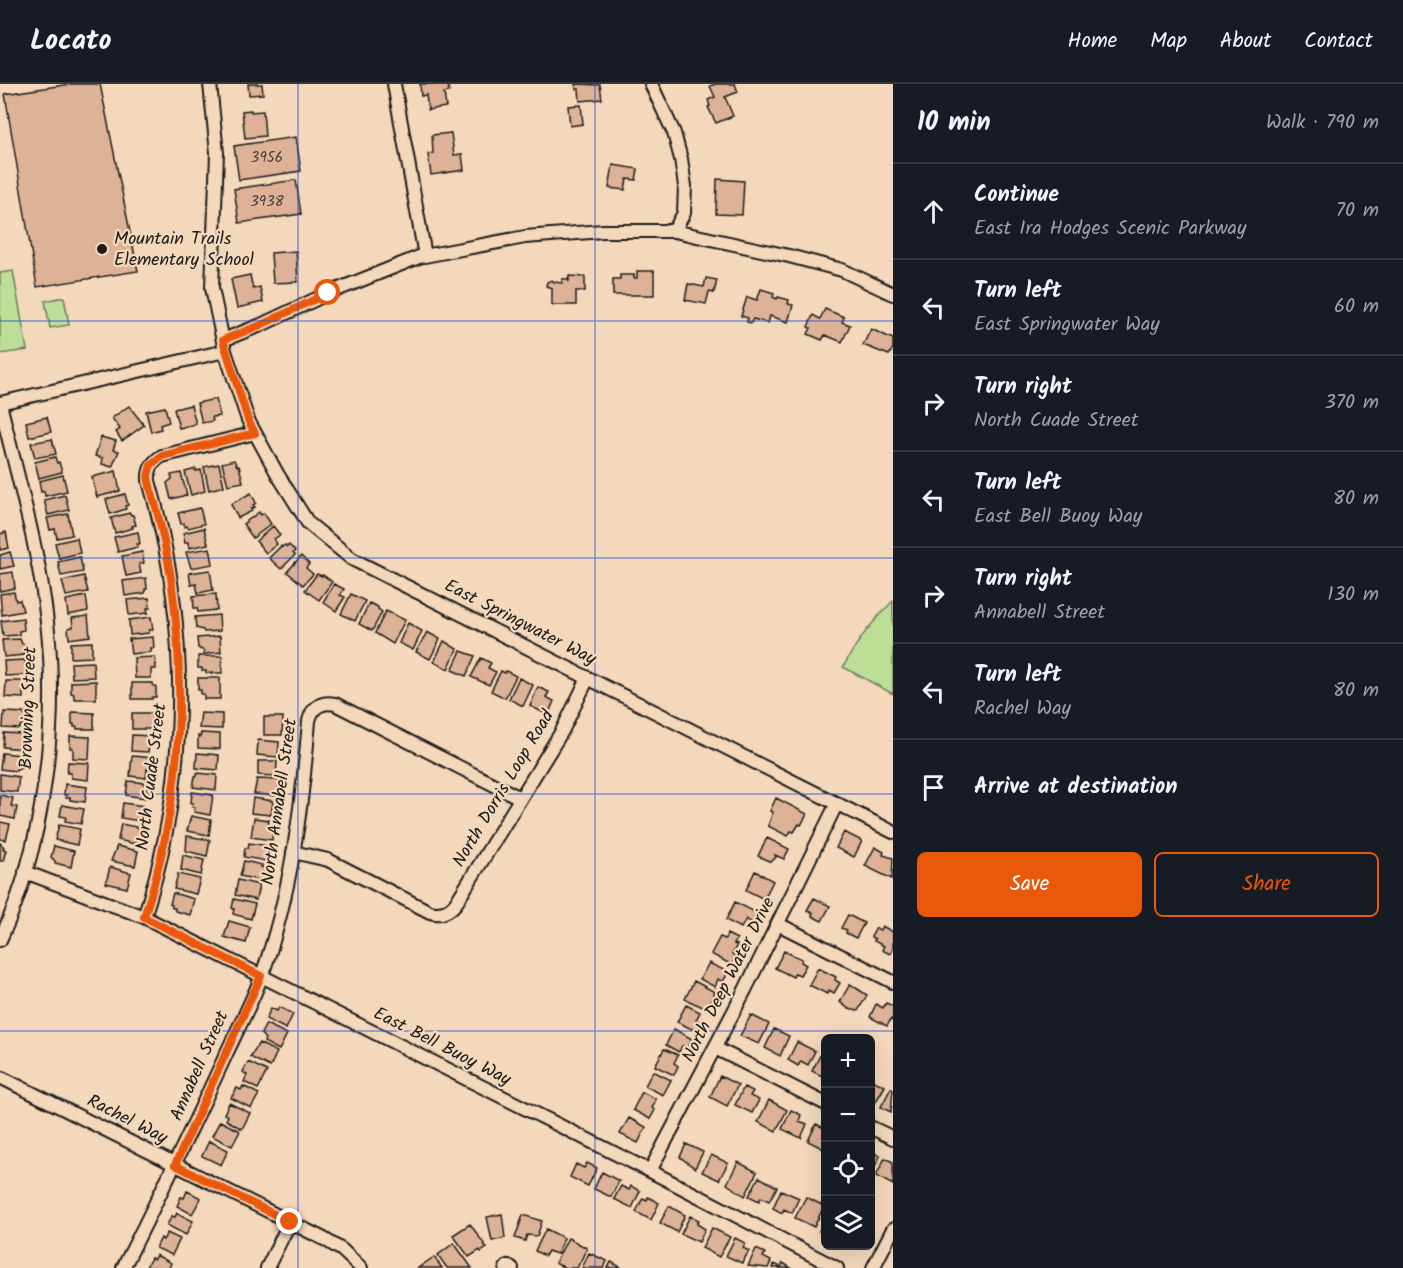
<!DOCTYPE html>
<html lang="en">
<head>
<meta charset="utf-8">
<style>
  :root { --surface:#171b24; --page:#242831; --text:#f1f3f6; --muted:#9ea1a6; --line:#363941; --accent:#ea580c }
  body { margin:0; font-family:Kalam,sans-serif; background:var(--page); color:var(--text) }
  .controls { position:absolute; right:18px; bottom:18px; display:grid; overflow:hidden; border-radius:9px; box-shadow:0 6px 24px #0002 }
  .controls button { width:54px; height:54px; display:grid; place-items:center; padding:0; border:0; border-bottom:2px solid var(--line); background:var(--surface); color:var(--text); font:30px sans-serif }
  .stop { position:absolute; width:18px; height:18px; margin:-14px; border:4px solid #ea580c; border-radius:50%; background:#fff }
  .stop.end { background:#ea580c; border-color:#fff; box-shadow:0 2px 6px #0008 }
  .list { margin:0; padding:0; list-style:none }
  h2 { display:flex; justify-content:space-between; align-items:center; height:78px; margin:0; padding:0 24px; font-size:26px }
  h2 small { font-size:20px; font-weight:400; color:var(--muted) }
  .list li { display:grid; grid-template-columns:39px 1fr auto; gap:18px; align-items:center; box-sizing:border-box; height:96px; padding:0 24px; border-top:2px solid var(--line) }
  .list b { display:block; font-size:22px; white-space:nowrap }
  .list p { margin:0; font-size:20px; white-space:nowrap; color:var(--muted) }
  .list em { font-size:20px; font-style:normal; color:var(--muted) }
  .actions { display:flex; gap:12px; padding:18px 24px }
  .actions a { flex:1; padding:14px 0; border:2px solid var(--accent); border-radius:9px; text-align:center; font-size:21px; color:var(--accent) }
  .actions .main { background:var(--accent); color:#fff }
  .icon { flex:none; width:33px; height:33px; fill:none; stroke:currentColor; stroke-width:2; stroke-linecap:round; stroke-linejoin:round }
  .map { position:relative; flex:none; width:893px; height:1184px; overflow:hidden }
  header { display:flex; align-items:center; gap:36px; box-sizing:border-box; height:84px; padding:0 30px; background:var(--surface); border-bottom:2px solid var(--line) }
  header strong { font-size:28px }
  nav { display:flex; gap:33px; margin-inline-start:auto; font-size:21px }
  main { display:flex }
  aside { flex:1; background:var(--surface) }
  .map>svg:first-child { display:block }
</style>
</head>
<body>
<header>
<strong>Locato</strong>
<nav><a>Home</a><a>Map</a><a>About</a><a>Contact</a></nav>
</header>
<main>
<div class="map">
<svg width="893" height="1184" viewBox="0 0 893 1184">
  <rect width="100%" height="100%" fill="#f4d8bb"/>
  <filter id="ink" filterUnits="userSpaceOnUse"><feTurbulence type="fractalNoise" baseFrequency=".0167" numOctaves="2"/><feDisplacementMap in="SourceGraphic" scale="12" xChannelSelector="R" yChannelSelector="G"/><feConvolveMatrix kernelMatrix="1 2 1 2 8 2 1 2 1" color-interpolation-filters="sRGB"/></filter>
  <g filter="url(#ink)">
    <path fill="#bdde97" stroke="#6c7d5a" stroke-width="1.5" d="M13,187L27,266L0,270V189Z
      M64,213L69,241L50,244L45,217Z
      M893,517V610L843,583C856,559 873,536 893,517Z"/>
    <path fill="#deb297" stroke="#1c1c1c" stroke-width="1.5" d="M71,0H100L138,187L37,203L5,10Z
      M248,0H262L263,10L249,11Z
      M420,0H448L449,8L444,9L446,23L428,26L426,11L421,12Z
      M575,0L600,1L602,15L580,17L579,5H576Z
      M716,0H735L738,8L725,13L733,32L716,39L708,23L710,22L708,16L715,13L710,2Z
      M581,21L583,40L570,42L568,22Z
      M251,26V28L263,27L265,52L245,54L242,27Z
      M451,49L454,71L462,70L464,86L431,91L428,70L433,69L432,51Z
      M296,53L301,87L239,96L234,62Z
      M613,81L638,85L636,96L627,95L625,106L609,104Z
      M717,95L744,97L742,131L716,130Z
      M296,96L301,130L239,139L234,105Z
      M296,167L298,198L273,199L271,169Z
      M637,187H654V211H613V195H620V191H634V194H637Z
      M250,191L253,205L260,203L263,218L237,224L231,195Z
      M569,192L585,193V207H576V221H552V204L546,202L547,198L552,196L554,198L562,199V195H568L569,198Z
      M706,194L717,196L714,209L709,208L706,220L685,216L688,200L704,203Z
      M761,205L774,209L773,213L777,215L778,213L789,216L788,220L793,221L788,238L770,232L768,239L753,235L751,239L747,238L748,234L741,232L747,213L757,216Z
      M825,225L844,233L842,238L850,241L842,258L825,251L822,256L808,250L811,244L808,243L813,231L820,235Z
      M871,245L893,255V264L889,271L863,261Z
      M216,315L220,332L212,333L213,337L202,339L197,319Z
      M191,321L196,340L179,344L174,325Z
      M129,322L144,341L122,357L116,348L120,345L112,334Z
      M165,323L169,338L160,341L161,345L151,348L146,327Z
      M47,333L51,348L29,353L26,338Z
      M101,353L116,357L113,366L119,367L112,383L102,380L103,374L95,372Z
      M52,355L56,370L35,374L31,359Z
      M55,373L57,379L59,378L62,388L39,394L35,378Z
      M234,376L237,382H239L243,398L228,401L222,379Z
      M219,380L224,402L209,406L204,383Z
      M196,385V387L201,386L205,407L191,411L185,388Z
      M116,387L120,407L97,413L92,393Z
      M181,389L187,411L171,415L167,399L172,395L171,391Z
      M63,391L67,407L45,412L44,407L41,408L39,397Z
      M251,409L256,419L253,421L255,423L251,425L252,427L238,434L231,420Z
      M125,410L128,421L125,422L126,425L110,430L106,415Z
      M65,411L69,426L48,431L44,416Z
      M200,424L204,440L188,444L187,442L184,443V439L181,440L178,429Z
      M259,428L261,431L264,429L271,440L253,454L243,440Z
      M130,429L131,431H133L136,441L132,442L133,444L115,449L111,434Z
      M68,430L72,451L57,454L55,445L50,446L47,434Z
      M273,442L280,451L274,455L277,460L266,469L256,457Z
      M204,444L208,460L189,464L188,458L185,459L183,449Z
      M6,448L9,464L0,466V450Z
      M138,448L140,460H137L138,463L118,468L114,453Z
      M77,454L80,469L59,474L55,459Z
      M285,461L287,463L289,461L295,467L293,469L295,471L281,485L269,474L281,462L282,463Z
      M210,464L213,480L191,484L186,468Z
      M10,468L14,482L0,485V471Z
      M142,468L144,479L139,480L141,489L126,492L122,472Z
      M301,472L309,480L306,484L313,490L303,501L287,488Z
      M80,473L83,488L61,492L58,478Z
      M210,486L213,506L198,509L196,500L191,501L189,489Z
      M13,488L15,504L0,507V490Z
      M317,490L322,492L323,491L332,498L319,516L305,506Z
      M84,492L88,508L66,512L62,497Z
      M146,494L147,505H145V509L125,512L123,497Z
      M334,500L344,505L340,511L345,513L336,527L323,518Z
      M14,508L16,517L20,516L23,527L2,531L0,510Z
      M216,510L217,526L198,528L197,524H194L193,512Z
      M351,510L365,517L355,537L341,530Z
      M86,512L88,527L68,531L66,516Z
      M149,514L150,524H147L148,529L129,531L127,516Z
      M369,519L378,523V525L382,528L372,547L359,540Z
      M386,527L405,536L393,560L375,549Z
      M219,531L220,547L204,548L203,546L196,544L195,533Z
      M88,532L90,552L69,555L68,544L73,543L72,534Z
      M151,533L153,546H149V549L130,551L129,536Z
      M23,534L24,546L19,547V551L3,552L1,537Z
      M408,539L422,547L413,566L399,559Z
      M427,548L440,555L430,575L416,568Z
      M220,552L221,568L204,570V567L198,564L197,554Z
      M153,553L154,564H151V568L131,570L129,555Z
      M20,555L22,560H25L26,569H23L24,571L4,573L2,556Z
      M444,557L457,565L448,585L434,578Z
      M92,558V573L71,574V559Z
      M461,567L475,572L466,592L452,586Z
      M198,572H222V589H206V587H202V584H198Z
      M155,573L156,585H151V594H135L134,574Z
      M481,574L491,579L488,584L496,588L489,601L471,593Z
      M25,576L26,591L5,592L4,577Z
      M93,578L94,593L72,594L71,579Z
      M501,587L505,589L506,587L516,592L505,614L491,607Z
      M198,594H220V615H204V610H201V606H198Z
      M519,594L533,601L523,622L509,615Z
      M6,597H27V608H23V614L5,613Z
      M96,597V615H74V610L71,609V598Z
      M132,599H153V602H156V613H152V615H132Z
      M538,603L549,608L546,613L554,617L548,631L530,622Z
      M4,628L25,629L24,631H27V640L20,642V645L3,644Z
      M72,628L94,629V645H77V643H74V640H72Z
      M132,629H152V631H154V645H132Z
      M201,629L222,630V645L199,644Z
      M264,633H283L282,651H264Z
      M4,649L23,650V665L3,663Z
      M201,649L220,650V665L198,664V652L200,653Z
      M132,651L151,652L148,668L131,667Z
      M70,652L90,653L89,675L73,674V664H70Z
      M258,656L279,658L278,673L257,671Z
      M2,669L21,671V674H24L23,683H20L19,685H16V687L0,685Z
      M197,669L219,671L218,686L196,684Z
      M132,672L153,674L152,686L147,685L146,694L130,692Z
      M258,677H277L276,692L258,691Z
      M68,678L89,679L88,696L71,694V689H67Z
      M197,689L217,691L216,706L193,703L195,692H197Z
      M0,690L19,693L17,708L0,706Z
      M257,695L279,696L278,712L254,710Z
      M128,697L145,699L144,703H147L145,714L126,711Z
      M65,700L87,703L85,718L70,716V714H66L67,711H64Z
      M192,708L213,711L210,731L194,728L195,723H192L193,719H191Z
      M0,711L13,714L11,722L17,723L15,735L0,732Z
      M253,714L273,717L271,731L251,729Z
      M776,714L807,730L801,741L799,740L794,748L791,747L788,752L768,742L773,728L770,727Z
      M123,719L144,722L142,734H140L139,737L121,734Z
      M62,721L84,725L81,740L65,737L66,733L60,732Z
      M191,732L211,736L209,751L187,747Z
      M254,734L269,736L268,744H273L272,756L251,753Z
      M0,738L10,740L6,756L0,755Z
      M121,740L141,744L139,756L136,755L135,760L118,756Z
      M59,741L80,745L77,761L55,756Z
      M844,748L862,757L854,773L836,764Z
      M187,752L210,756L207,772L186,767Z
      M767,754L789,765L784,775L775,771L776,773L771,778L758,772Z
      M0,759L4,763L3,765L6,766L3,777H0Z
      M249,759L269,762L266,777L244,773L245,764H248Z
      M54,762L74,767L71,783L55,779V777L51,773Z
      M117,762L138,767L135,782L111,777Z
      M875,763L884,768L883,771L893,774L892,795L865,782Z
      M183,771L204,776L201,791L181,786Z
      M244,777L262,781L261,783L265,784L263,797L240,792Z
      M110,783L131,789L127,804L106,799Z
      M755,787L773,797L764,815L746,806Z
      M178,790L200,795L196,810L174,805Z
      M238,796L259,801L256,816L235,811Z
      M173,809L194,815L190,831L175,827V824H172V821L170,820Z
      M814,814L830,822L822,837L812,832L813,829L807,826Z
      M234,815L255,820L251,835L233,830L234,825L232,824Z
      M735,818L757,829L752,839L746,835L741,844L726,836Z
      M848,831L864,839L856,854L846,849L847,846L841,844Z
      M229,837L250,843L246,859L224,853Z
      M882,842L893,848V865L890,870L882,866L884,862L874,857L875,855L871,853L876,844L880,846Z
      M727,850L737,855L734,860L737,861L732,870L736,872L732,881L711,870L720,853L725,855Z
      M784,867L802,875L801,878L806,881L800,891L795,889L793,893L775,884Z
      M709,879L728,888L723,898L718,895L715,903L700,895Z
      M818,884L836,893L835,896L840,899L834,909L829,906L827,910L809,901Z
      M694,897L715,908L707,925L685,915Z
      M850,900L867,911L858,927L849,925L840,918Z
      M886,919L893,922V936L891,935L887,942L870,933L876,920L883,924Z
      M686,921L700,928L696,936L701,938L696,947L677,938Z
      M279,923L293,930L286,945L266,935L271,924L277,927Z
      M751,931L769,940L759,960L740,952Z
      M266,940L287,950L279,966L264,958L265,955L261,950Z
      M674,945L692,955L687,964L682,962L679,968L666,961Z
      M774,945L789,952L780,972L765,964Z
      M797,958L815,967L808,981L801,977L798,982L788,976Z
      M259,959L277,968L270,983L250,973Z
      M664,965L678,971L674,979L678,982L674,991L655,982Z
      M823,966L826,967V994L812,987Z
      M248,978L267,987L258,1005L244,998L247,991L243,988Z
      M653,987L671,996L663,1011L645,1002Z
      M720,992L738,1001L727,1022L710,1013Z
      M870,995L885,1002L875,1019L870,1017Z
      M243,1002L259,1010L251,1024L231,1014L237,1004L241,1006Z
      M744,1003L753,1007L750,1012L759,1016L752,1029L735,1021Z
      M891,1004L893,1006L891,1028L881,1023Z
      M642,1008L656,1015L652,1024L655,1026L650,1035L633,1026Z
      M769,1016L787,1026L776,1047L758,1038Z
      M229,1019L250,1029L242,1045L226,1036L228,1032L224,1030Z
      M791,1026L801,1031L799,1037L807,1040L801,1054L782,1045Z
      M629,1034L646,1043L638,1059L620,1050Z
      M220,1037L240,1047L232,1062L212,1052Z
      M816,1040L826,1045L824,1065L808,1057Z
      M209,1057L228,1066L221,1081L202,1072Z
      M686,1060L703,1068L695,1084L680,1073Z
      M870,1067L880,1072L870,1092Z
      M711,1071L728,1079L719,1096L702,1088Z
      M885,1074L893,1078V1101L876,1092Z
      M738,1078L757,1088L745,1112L727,1100Z
      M587,1079L597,1084L588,1102L570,1093L576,1080L584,1084Z
      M602,1088L619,1097L611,1113L594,1105Z
      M759,1093L777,1103L769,1117L761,1113L759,1117L749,1112Z
      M621,1102L629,1106L631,1102L640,1107L632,1124L614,1115Z
      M781,1106L799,1114L792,1129L784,1125L782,1129L773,1124Z
      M187,1107L201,1114L192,1130L177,1122L181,1113L184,1114Z
      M648,1113L659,1119L651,1136L636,1128L643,1114L647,1116Z
      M806,1113L824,1122L814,1143L795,1134Z
      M669,1122L685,1131L677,1148L660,1139Z
      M177,1129L193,1137L186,1151L167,1141L172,1132L175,1133Z
      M502,1130L505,1154L492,1157L487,1133Z
      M523,1131L542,1137L537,1152L527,1151L525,1157L515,1154Z
      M690,1132L699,1136L697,1140L705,1145L699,1158L681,1150Z
      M826,1132V1150L819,1147Z
      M470,1140L487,1164L481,1168L480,1166L469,1173L453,1151Z
      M712,1144L730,1153L719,1173L702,1164Z
      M546,1145L564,1154L557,1170L548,1167L545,1172L535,1167Z
      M167,1149L180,1155L172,1171L156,1164L161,1154L163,1156Z
      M568,1154L587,1164L577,1184H565L555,1179Z
      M735,1154L745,1159L743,1164L749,1167L742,1179L726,1172Z
      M454,1159L472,1184H447L438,1171Z
      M756,1165L765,1169L763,1173L771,1177L768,1184L748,1182Z
      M589,1169L607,1177L604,1184H582Z
      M156,1171L171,1179L169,1184L146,1183L151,1174L154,1175Z
      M434,1173L442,1184H418Z
      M611,1178L622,1184H608Z
      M783,1179L791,1184H773L774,1180L781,1183Z"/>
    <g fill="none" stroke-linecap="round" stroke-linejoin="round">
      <g stroke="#1c1c1c" stroke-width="16">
        <path id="minor" d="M210,0L217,69L212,204L225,267L248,336L278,391L308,439L352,475L893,748
          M394,0L425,172
          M651,0L674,49L681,75L685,102L684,129L674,147
          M223,256L261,241L329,209L419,173L525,153L603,147H674L789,172L842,186L893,210
          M0,319L225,267
          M293,768L328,776L430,828C440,831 449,828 456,819L562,647L588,594
          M25,788L144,833L650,1087L837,1184
          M144,833C190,692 190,539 149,397C148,385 152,378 162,372L255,349
          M778,840L893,898
          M0,856C44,763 59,640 47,538C39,465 17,392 0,319
          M715,964L826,1020
          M0,993L324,1155L342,1166L361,1184
          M870,1043L893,1054
          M650,1087L745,906L837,719
          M123,1184C158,1116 190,1048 222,979C235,950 251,921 262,891C291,810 302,723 309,637C312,623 322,617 335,620L520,714
          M267,1184L290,1138
          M506,1184L508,1182L512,1184
          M873,1184L893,1145"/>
      </g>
      <use href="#minor" stroke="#f4d8bb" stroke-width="12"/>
    </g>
  </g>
  <g fill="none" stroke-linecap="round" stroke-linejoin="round" filter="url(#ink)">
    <path stroke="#ea580c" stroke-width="8" d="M290,1138L175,1081L261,892L144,833C180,724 187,608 171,494C167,470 162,446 156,423C153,412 149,402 148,392L151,381L162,372L255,349L248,336L223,256L261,241L328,209"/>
  </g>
  <path fill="none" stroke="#1d4ed8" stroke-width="1.5" stroke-opacity="0.55" d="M298,0V1184M595,0V1184M0,237H893M0,474H893M0,710H893M0,947H893"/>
  <circle fill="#1c1c1c" stroke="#f4d8bb" stroke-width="2" cx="102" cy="165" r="6"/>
  <g text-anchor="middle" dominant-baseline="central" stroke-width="4.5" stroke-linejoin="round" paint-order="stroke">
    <g font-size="15" fill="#4c423b">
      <text x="267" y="74">3956</text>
      <text x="267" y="118">3938</text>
    </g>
    <g font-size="18" fill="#1c1c1c" stroke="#f4d8bb" text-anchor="start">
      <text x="114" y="155">Mountain Trails<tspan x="114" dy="21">Elementary School</tspan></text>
    </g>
    <g font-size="18" fill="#1c1c1c" stroke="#f4d8bb">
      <text transform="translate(520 539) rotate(27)">East Springwater Way</text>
      <text transform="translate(29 624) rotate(-88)">Browning Street</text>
      <text transform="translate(152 693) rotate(-83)">North Cuade Street</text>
      <text transform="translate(504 705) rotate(-59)">North Dorris Loop Road</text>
      <text transform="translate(280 718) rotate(-82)">North Annabell Street</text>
      <text transform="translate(729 896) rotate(-63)">North Deep Water Drive</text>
      <text transform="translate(442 963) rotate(27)">East Bell Buoy Way</text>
      <text transform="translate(200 982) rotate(-66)">Annabell Street</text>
      <text transform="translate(127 1036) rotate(27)">Rachel Way</text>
    </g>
  </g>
</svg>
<div class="controls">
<button>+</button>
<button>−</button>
<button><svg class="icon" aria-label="locate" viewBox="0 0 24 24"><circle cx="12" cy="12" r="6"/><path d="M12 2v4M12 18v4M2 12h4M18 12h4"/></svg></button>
<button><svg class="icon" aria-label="layers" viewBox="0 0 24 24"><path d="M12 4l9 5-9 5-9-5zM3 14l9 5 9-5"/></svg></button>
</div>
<div class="stop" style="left:328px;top:209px"></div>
<div class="stop end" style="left:290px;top:1138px"></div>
</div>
<aside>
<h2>10 min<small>Walk · 790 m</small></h2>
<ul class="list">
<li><svg class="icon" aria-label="ahead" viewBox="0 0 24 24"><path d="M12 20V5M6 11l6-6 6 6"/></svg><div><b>Continue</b><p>East Ira Hodges Scenic Parkway</p></div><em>70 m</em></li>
<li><svg class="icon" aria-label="left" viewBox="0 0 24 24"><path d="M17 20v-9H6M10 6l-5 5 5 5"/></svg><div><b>Turn left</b><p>East Springwater Way</p></div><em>60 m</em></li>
<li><svg class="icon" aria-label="right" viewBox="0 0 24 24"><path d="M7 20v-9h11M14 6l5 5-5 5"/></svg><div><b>Turn right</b><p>North Cuade Street</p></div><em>370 m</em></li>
<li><svg class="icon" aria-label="left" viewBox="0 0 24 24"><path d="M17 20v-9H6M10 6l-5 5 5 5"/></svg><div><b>Turn left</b><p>East Bell Buoy Way</p></div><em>80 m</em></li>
<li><svg class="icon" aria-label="right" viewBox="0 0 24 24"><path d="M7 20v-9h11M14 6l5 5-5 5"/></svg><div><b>Turn right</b><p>Annabell Street</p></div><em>130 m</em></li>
<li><svg class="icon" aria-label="left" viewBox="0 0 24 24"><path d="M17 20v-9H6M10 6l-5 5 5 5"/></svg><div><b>Turn left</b><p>Rachel Way</p></div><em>80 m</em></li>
<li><svg class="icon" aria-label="arrive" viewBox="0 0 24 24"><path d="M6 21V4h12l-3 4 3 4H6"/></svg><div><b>Arrive at destination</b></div></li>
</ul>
<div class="actions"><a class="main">Save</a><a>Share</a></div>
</aside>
</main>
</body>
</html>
